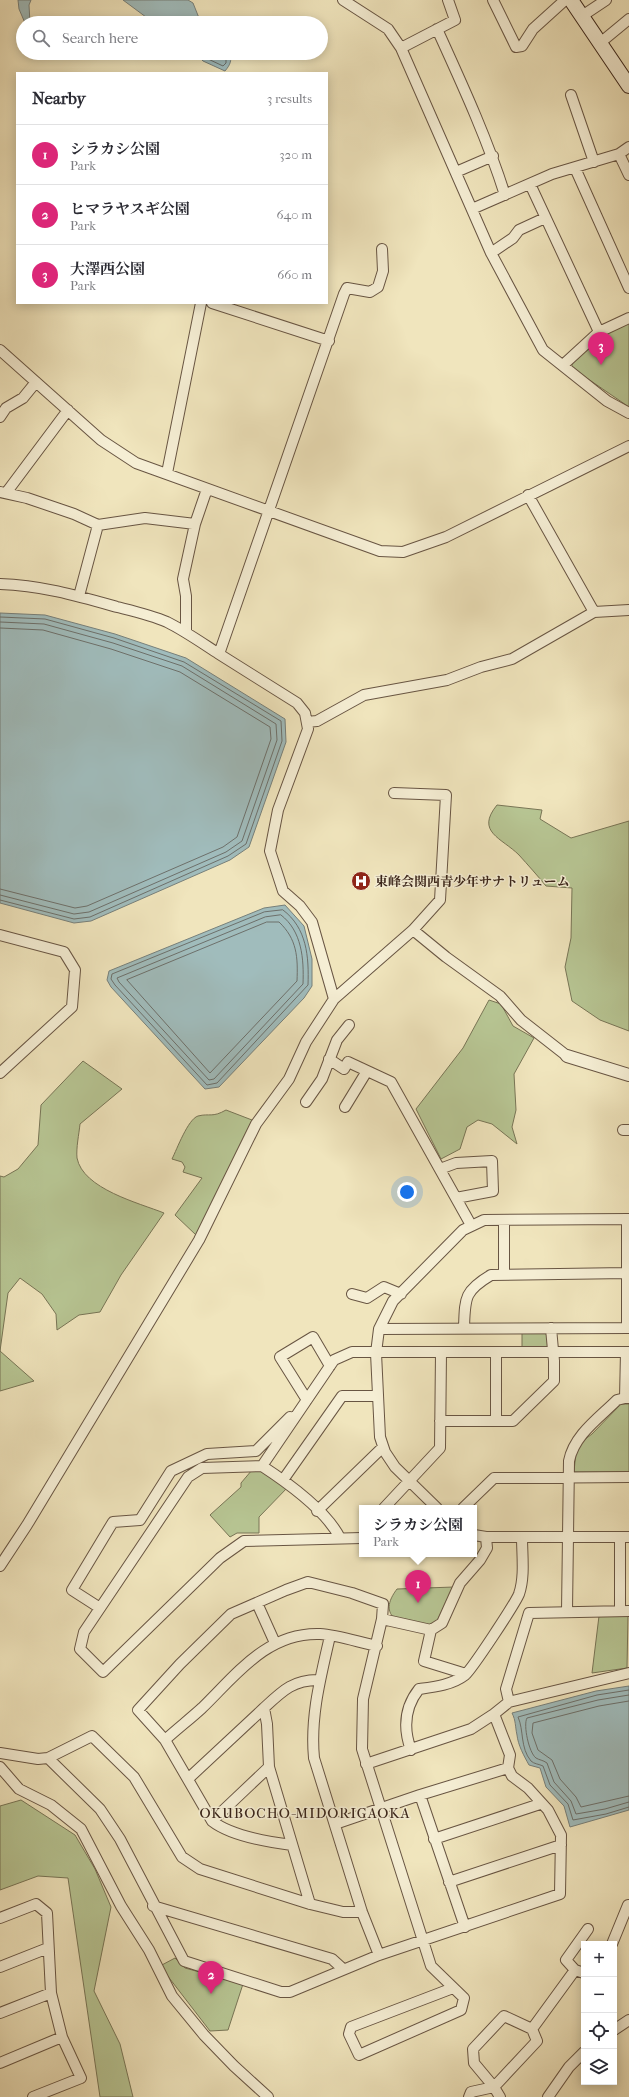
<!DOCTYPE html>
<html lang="en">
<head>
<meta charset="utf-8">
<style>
  :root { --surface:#fff; --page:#f2f2f3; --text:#2b2b33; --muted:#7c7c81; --line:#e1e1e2; --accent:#db2777 }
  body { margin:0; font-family:"IM FELL French Canon","Noto Serif JP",serif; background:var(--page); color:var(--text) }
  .controls { position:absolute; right:12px; bottom:12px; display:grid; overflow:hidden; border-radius:0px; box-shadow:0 2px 10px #0003 }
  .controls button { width:36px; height:36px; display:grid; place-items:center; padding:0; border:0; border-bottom:1px solid var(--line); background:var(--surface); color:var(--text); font:20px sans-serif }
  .you { position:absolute; left:407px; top:1192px; width:14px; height:14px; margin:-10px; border:3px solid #fff; border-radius:50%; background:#1a73e8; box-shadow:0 0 0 6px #1a73e833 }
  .badge { display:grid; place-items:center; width:26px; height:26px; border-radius:50%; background:var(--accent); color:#fff; font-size:13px; font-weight:700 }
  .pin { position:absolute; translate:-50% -33px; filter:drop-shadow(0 1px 2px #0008) }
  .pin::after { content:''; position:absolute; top:21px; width:14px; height:12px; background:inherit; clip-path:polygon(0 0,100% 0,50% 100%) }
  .popup { position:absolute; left:359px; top:1505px; width:118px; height:52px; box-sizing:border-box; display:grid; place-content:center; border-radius:0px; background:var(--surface); filter:drop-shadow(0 1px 3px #0005); font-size:13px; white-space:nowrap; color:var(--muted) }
  .popup b { font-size:15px; color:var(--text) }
  .popup::after { content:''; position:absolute; left:50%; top:100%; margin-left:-8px; border:8px solid transparent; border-top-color:var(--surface) }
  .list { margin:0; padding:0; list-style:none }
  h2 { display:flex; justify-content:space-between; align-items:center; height:52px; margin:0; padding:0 16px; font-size:17px }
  h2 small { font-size:13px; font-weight:400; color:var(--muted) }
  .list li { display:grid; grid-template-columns:26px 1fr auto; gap:12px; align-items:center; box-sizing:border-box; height:60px; padding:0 16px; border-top:1px solid var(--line) }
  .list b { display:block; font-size:15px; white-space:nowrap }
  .list p { margin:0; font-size:13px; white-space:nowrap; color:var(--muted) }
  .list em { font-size:13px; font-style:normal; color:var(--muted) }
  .icon { flex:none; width:22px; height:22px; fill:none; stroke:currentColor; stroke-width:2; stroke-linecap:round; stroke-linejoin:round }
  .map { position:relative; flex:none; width:629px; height:2097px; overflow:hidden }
  .search { position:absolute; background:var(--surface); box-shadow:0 2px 10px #0003; left:16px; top:16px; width:312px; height:44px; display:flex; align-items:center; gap:10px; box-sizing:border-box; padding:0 14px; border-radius:22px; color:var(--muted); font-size:15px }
  .panel { position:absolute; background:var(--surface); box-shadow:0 2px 10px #0003; left:16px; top:72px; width:312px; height:232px; border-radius:0px }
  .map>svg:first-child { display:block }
</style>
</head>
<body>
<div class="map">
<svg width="629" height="2097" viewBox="0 0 629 2097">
  <rect width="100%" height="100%" fill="#f0e5bd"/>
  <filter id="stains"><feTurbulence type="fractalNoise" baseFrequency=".005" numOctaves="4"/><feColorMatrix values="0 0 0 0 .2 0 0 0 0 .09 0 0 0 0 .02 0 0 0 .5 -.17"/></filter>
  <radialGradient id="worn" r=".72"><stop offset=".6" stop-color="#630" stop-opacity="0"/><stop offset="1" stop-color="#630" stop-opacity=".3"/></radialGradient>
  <path fill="#b7c593" stroke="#787556" d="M629,323V407L572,368V362L604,335Z
    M497,805L542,810L540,819L571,838L629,821V1031L600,1020L572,1001L565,967L571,938L572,888L546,886C537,875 528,865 519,855C502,838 475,832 497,805Z
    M489,1000L501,1004L513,1026L534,1038L514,1074L516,1110L512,1127L517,1144L492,1124L478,1120L467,1127L460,1149L441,1159L416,1109L463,1048Z
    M83,1061L122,1089L80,1124C79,1134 76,1148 77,1158C83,1189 139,1203 164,1213L121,1275L100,1312L79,1315L57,1330L56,1314L42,1294L20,1278L8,1293L0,1351L34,1381L0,1391V1176L4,1177L18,1169L38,1145L41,1105Z
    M226,1110L252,1120L236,1159L198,1235H196L175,1215L202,1178L183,1172L185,1167L182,1162L172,1159C177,1149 188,1119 198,1116C210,1113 212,1118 226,1110Z
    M522,1332H544L548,1337V1349L522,1348Z
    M621,1404H629V1472H574L576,1451L584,1440L592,1434Z
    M252,1470L263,1471L288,1487L259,1517V1533H237L230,1537L210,1515L241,1487V1483Z
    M454,1587L437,1621L430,1626L393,1617C385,1608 391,1597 397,1589Z
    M628,1615L627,1668L592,1673L599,1616Z
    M21,1800L75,1835L95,1869L111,1907L94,1991L120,2044L133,2097H100L68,1878L38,1876L0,1890V1806Z
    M175,1958L185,1968L243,1984L228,2030L210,2031L160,1966Z"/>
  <path fill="#a0bcbc" stroke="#77807b" d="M18,0H31L29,5L30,23H25L19,9Z
    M123,0H188L193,3L201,23H154Z
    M195,53H230C232,61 230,65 225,71L203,61Z
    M0,613L45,615L115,634L186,658L285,719L286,742L249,847L230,860L91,921L74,923L0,903Z
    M285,905L304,926L312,959V986L304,998L219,1087L205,1089L111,987L107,980L109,971L264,908Z
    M629,1686V1810L570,1827L564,1806L546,1787L540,1768L529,1765C524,1756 518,1745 517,1735C515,1726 516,1721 512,1713L596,1691Z"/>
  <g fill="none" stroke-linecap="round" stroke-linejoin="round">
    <path stroke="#6d706b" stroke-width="1" d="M201,53L206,58L223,66L226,63V53
      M0,617L45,619L114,638L184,662L281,721L282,741L246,844L228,856L90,917L74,919L0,900
      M0,622L44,624L113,643L182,666L276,724L277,740L242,841L226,852L89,912L74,914L0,895
      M0,628L43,630L111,649L180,672L270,727L271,739L237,837L223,847L87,906L75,908L0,889
      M283,910C307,928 309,957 308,985L217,1083L207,1085L115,985L111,979L112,974L264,912Z
      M281,915C302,931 304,959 303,984L214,1079L209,1080L119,982L117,978L265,917Z
      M267,922H279C297,939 298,957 297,981L210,1073L127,980Z
      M629,1690L597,1695L518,1717C524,1730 520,1748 531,1761C534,1764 539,1764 543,1766L550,1785L568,1804L573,1820L606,1814L629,1807
      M629,1695L598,1700L527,1718C523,1725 529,1753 536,1758C539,1760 543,1760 547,1763L554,1782L571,1801L576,1814L605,1809L629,1802
      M629,1701L599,1706L533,1723L532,1733L538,1750L552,1760L560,1779L576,1797L581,1807L629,1796"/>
    <g stroke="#685543" stroke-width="12">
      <path id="minor" d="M343,0L388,29L401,48L491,253L543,350L607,401L629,413
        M493,0L516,47L522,46L533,29L565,0
        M582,16L606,0
        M437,29C462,84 487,138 505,195
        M600,43L629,19
        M401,48L455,20L448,0
        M571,95L594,162
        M619,154L629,175
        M575,168L629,288
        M456,172L493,156
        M530,184L599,332
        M472,209L552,174L619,154L629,147
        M491,253L513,238L519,230L545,218
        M212,303L329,341
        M0,350L101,440L136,463L380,551L403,552L446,537L629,446
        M563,365L599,332L629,318
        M0,417L6,408L23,398L36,382
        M167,473L201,303
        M0,492L27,498L74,514L98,525L145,518L195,524L207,489
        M6,493L68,410
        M528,495L594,612L629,610
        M0,584C40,585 78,596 117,607C133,611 151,615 167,622C185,631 202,643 219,654
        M79,596L98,525
        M186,632V596L183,579L195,524
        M307,722L317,721L364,695L447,680L481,667L512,659L594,612
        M413,930L446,957L500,996L521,1020L567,1056
        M0,935L64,952L75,970L72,1007L0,1073
        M334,999L312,922L300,906L283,891L270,851L278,810L308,729L305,713L297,703L219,654L344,294L347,288L370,292L378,287L383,271L382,249
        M329,1059L344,1069L348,1062L391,1082L471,1225
        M306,1102L322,1079L337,1040L349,1025
        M345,1107L367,1071
        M623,1130H629
        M440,1169L456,1163L492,1161L493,1191L456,1198
        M627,1219V1328
        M504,1220V1274
        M352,1294L367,1298L384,1287L401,1294
        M464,1328C465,1298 464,1291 491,1275L627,1273
        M379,1329L629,1328
        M496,1352V1421
        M626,1352L625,1398H629
        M307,1400L280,1357L313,1337L330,1366
        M440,1421H513L554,1381V1361L551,1328
        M262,1466C288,1483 326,1510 340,1538
        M283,1480L342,1396H377
        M384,1508L440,1448L441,1353
        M437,1508L395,1467L385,1452L380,1437L376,1353L379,1329L393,1301L463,1230L484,1220L629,1219
        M463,1508L494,1478L629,1477
        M317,1511L383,1447
        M474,1535L486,1537H629
        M620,1537V1611
        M362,1538L244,1541L220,1558L103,1672L80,1649L84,1632L188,1477L202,1468L262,1466L334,1360L352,1352H629
        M0,1566L27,1525L199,1240L256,1124L289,1079L306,1042L334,999L413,930L440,900L446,795L394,793
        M257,1603L275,1643
        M100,1608L72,1590L113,1522L140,1520L171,1471L207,1454L256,1451L290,1417
        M567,1611L569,1461C574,1435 599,1418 617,1400L625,1398
        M382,1619L431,1630L442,1623L460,1583L480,1560L487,1548L486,1537
        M431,1630L424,1661L466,1674
        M330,1636C321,1676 310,1716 314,1758L362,1912L379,1955
        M509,1702L506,1689L529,1613L629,1611
        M165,1740C177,1729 190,1719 202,1708C236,1675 267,1632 320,1634C338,1635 358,1642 377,1646
        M411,1750C403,1728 404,1708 419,1689C434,1687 452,1685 465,1675C472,1669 515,1604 519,1594C525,1577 522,1555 522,1537
        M0,1753L38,1759L48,1758
        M366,1764L471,1729L494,1714L509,1702L629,1673
        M0,1767L19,1789L51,1805L81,1829L121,1906L149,1950L172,1996L204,2035L234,2066L268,2097
        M189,1778L264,1708
        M420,1795L465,1927
        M212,1821L269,1767
        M335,1824L420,1795L508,1768
        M434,1839L540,1804
        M292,1845C268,1842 231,1836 212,1821L165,1740L138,1710L180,1664L231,1614L286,1590L308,1582L352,1593L383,1604L382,1619L363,1699L362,1749L431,1966L464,1998L461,2010L359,2055L349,2034L351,2027L453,1988
        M449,1882L561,1845
        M310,1904L269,1767L267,1724L264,1708C282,1691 294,1679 320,1680
        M153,1906L332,1959L343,1969
        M362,1912H343L310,1904L200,1869L182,1857L134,1777L92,1736L48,1758L100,1809L120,1839L184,1961L281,1992H290L379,1955L560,1894L561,1835L548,1810L528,1788L512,1776L508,1768L510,1755L494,1714
        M0,1918L36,1904L47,1913L51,1993L62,2037L81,2078L33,2097
        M612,1944L628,1905
        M0,1967L48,1948
        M584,1973L575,1970L566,1960L588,1929
        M0,2013L51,1993
        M614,2030L629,2020
        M0,2063L62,2037
        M469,2097L471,2092L494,2087L474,2063L473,2049L504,2016L532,2029
        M500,2097L494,2087L537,2041L532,2029L575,1970
        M548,2097L569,2067L584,2052"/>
    </g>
    <g stroke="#685543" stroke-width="14">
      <path id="tertiary" d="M567,1056L629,1075"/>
    </g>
    <g stroke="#3a251a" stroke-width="16">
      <path id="secondary" d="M571,0L629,86"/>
    </g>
    <use href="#minor" stroke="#f5eed4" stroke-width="10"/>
    <use href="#tertiary" stroke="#f5eed4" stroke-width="12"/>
    <use href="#secondary" stroke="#f5eed4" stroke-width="14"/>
  </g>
  <defs>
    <g id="hospital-disc" transform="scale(1)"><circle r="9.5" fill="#8f2418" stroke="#f5eed4"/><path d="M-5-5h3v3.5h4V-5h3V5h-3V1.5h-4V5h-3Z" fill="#fff"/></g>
  </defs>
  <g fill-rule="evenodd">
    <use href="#hospital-disc" x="361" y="881"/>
  </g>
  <g text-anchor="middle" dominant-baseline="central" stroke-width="3" stroke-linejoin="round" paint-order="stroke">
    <g font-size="13" font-weight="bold" fill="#3a251a" stroke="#f5eed4" text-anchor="start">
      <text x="375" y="881">東峰会関西青少年サナトリューム</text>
    </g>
    <g font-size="14" letter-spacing="1" fill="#3a251a" stroke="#f5eed4">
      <text x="305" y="1813">OKUBOCHO-MIDORIGAOKA</text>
    </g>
  </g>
  <rect width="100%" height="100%" filter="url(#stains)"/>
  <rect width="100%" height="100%" fill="url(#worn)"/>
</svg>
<div class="controls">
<button>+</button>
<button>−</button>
<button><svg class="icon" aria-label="locate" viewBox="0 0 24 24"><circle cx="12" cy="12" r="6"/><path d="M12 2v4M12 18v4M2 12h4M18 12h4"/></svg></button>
<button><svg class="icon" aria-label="layers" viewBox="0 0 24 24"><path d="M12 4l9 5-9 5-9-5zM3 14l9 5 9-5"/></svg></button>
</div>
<div class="you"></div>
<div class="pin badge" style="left:418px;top:1603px">1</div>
<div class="popup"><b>シラカシ公園</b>Park</div>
<div class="pin badge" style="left:211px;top:1994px">2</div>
<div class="pin badge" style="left:601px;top:365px">3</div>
<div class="search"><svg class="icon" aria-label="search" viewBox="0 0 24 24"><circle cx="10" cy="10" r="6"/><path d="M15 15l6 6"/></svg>Search here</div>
<section class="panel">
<h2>Nearby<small>3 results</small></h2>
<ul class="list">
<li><span class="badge">1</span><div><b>シラカシ公園</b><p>Park</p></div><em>320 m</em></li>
<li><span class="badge">2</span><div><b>ヒマラヤスギ公園</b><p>Park</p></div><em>640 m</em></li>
<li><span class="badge">3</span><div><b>大澤西公園</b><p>Park</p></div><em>660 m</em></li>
</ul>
</section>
</div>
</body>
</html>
